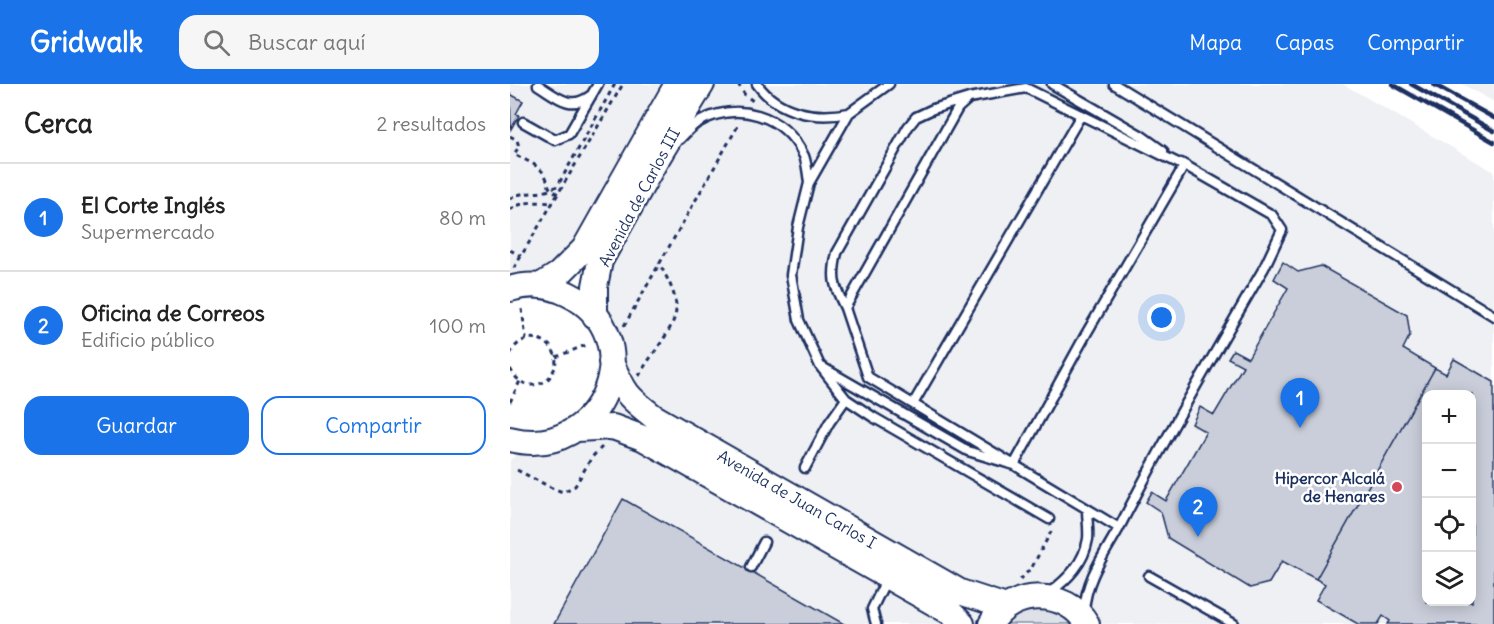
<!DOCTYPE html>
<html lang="es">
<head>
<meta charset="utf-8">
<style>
  :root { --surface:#fff; --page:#f6f6f6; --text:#222; --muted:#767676; --line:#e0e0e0; --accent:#1a73e8 }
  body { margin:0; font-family:Delius,sans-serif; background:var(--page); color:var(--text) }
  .controls { position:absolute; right:18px; bottom:18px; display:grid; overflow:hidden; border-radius:12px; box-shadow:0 3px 15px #0003 }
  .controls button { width:54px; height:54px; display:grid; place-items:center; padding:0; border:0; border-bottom:2px solid var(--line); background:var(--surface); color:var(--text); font:30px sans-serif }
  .you { position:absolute; left:652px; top:234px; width:21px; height:21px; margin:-15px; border:4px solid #fff; border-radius:50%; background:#1a73e8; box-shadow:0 0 0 9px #1a73e833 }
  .badge { display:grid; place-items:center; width:39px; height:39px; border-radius:50%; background:var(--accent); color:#fff; font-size:20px; font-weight:700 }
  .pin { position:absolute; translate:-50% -50px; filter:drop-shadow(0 2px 3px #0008) }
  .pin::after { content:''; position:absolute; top:32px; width:21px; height:18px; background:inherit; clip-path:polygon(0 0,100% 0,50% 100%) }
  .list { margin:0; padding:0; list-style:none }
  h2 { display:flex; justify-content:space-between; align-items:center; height:78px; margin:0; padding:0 24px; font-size:26px }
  h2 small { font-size:20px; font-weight:400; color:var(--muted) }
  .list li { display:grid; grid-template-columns:39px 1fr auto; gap:18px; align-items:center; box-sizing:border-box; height:108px; padding:0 24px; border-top:2px solid var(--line) }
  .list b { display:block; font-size:22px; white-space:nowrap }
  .list p { margin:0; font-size:20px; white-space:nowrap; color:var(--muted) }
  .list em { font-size:20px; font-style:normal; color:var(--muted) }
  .actions { display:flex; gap:12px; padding:18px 24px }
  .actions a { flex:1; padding:14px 0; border:2px solid var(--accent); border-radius:18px; text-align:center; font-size:21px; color:var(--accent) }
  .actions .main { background:var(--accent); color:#fff }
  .icon { flex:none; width:33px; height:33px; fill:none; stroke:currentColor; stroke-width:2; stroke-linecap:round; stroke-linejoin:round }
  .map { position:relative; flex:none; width:984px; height:540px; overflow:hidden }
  header { display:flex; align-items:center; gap:36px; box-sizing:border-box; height:84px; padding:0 30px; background:var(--accent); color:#fff }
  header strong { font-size:28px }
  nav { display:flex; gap:33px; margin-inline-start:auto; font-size:21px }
  .search { width:420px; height:54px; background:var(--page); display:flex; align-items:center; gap:15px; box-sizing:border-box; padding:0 21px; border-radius:18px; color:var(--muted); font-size:22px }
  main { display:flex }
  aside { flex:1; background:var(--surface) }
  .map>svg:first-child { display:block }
</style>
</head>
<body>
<header>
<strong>Gridwalk</strong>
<div class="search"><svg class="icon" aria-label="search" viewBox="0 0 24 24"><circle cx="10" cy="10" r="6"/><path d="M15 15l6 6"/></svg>Buscar aquí</div>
<nav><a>Mapa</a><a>Capas</a><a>Compartir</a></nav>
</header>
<main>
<aside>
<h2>Cerca<small>2 resultados</small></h2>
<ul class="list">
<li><span class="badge">1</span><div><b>El Corte Inglés</b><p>Supermercado</p></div><em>80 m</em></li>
<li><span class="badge">2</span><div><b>Oficina de Correos</b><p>Edificio público</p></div><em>100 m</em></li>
</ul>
<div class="actions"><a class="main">Guardar</a><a>Compartir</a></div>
</aside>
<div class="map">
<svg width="984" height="540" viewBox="0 0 984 540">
  <rect width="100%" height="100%" fill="#fff"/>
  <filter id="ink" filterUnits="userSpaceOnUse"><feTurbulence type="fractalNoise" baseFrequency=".0167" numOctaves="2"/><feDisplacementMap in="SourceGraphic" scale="12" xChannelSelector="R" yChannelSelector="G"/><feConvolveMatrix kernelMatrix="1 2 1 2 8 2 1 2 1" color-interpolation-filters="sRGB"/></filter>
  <g filter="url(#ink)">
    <path fill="#eff0f4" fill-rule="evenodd" d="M0,0H168L74,165L0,205Z
      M192,0H833L984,88V540H0V376L24,358L93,315L85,202ZM916,310H962V518H916Z
      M952,0H984V18Z"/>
    <path fill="#dee1e7" stroke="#7c88a2" stroke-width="1.5" d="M533,519L569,540H489L491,537Z"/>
    <path fill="#caceda" stroke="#1b2f5e" stroke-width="1.5" fill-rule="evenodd" d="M0,10L13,17L6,30L9,31L1,45Z
      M773,178L788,188L811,182L897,231L900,251L893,265L925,284L806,495L772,477L759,499L740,504L658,454L651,428L636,418L642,408L656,417L696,348L682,340L690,323L704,331L733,282L718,274L723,266L738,274L778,204L764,195Z
      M944,275L984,298V540H878L880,537L873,532L868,540H848L806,516L815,500L806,495L925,284L936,290ZM916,310H962V518H916Z
      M113,415L334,540H44Z"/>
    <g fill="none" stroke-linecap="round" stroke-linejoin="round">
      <g stroke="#1b2f5e" stroke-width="13">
        <path id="lane" d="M247,0C268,29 306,36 339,29
          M379,0L339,29L299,99L288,143L281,191L289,236L310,282L336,315L363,333L539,435
          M542,0L632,52L653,67
          M604,0L984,232
          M28,1C46,12 60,27 80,12
          M457,16L448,24L335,224L358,293L609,444
          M13,38L45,56L59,50L88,0
          M170,55C175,50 181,43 187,39C227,16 274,30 294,72C297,80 298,91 299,99
          M310,282L458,367L504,381L576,250L674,82L516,4L459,14L423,25L406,33L398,43L327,169C321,194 324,202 335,224
          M403,320L571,31
          M295,384L319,339L336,315
          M241,483L254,458
          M639,492L724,540
          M539,509C558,495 574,479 578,455C579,445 577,435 577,425
          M574,527C576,495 594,471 609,444C654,356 704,270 754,184L772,146L762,131L671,79
          M366,540L362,525L377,494"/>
      </g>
      <g stroke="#1b2f5e" stroke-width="28">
        <path id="secondary" d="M30,202L49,190L74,165L167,0
          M0,205C19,199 40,201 58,210C143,251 93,379 0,355
          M85,232V202L90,177L145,78L192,0
          M101,278C114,309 118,313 144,333L450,508L496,523
          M67,345L103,343L133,354L440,528L452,540
          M481,540C501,504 557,505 577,540"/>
      </g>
      <path stroke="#1b2f5e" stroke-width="3" stroke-dasharray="4.5 4.5" stroke-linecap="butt" d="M228,0L235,11L243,17
        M0,52L7,56L9,63L4,70C22,80 35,82 39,103L49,111
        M0,115C15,104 32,114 48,101L105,0
        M0,126C13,116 28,118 44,119
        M0,166L11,172
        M4,184L113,0
        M12,225L16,255
        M114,242L229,40
        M0,270C18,236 60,264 41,291C37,298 29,301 21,301C11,300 4,293 0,284
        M46,273L76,261
        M129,292C138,273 168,243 166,222C165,207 156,192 149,179
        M0,318L10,297
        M7,386L42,404L53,408L65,402L82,373L92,363
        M510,496L522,483L542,446"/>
      <use href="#lane" stroke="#fff" stroke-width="8"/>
      <use href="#secondary" stroke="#fff" stroke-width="24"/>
      <path stroke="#1b2f5e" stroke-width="4.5" d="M882,0L984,58
        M901,0L984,47
        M923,0L984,34"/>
    </g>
  </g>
  <circle fill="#d1495b" stroke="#fff" stroke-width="2" cx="887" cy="403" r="6"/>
  <g text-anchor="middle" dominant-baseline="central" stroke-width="5" stroke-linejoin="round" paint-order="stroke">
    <g font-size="16" fill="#1b2f5e" stroke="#fff">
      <text transform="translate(129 113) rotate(-62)">Avenida de Carlos III</text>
      <text transform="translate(287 415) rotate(30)">Avenida de Juan Carlos I</text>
    </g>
    <g font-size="16" font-weight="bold" fill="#1b2f5e" stroke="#fff" text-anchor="end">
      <text x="875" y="394">Hipercor Alcalá<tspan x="875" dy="18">de Henares</tspan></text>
    </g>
  </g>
</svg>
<div class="controls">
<button>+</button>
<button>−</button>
<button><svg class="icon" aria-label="locate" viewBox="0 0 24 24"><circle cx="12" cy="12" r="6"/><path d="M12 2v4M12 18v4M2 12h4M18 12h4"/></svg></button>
<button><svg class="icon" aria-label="layers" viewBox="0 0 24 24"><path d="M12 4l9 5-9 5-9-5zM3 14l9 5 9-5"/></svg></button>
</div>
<div class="you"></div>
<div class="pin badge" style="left:790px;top:344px">1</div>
<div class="pin badge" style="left:688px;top:453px">2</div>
</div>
</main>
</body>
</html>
